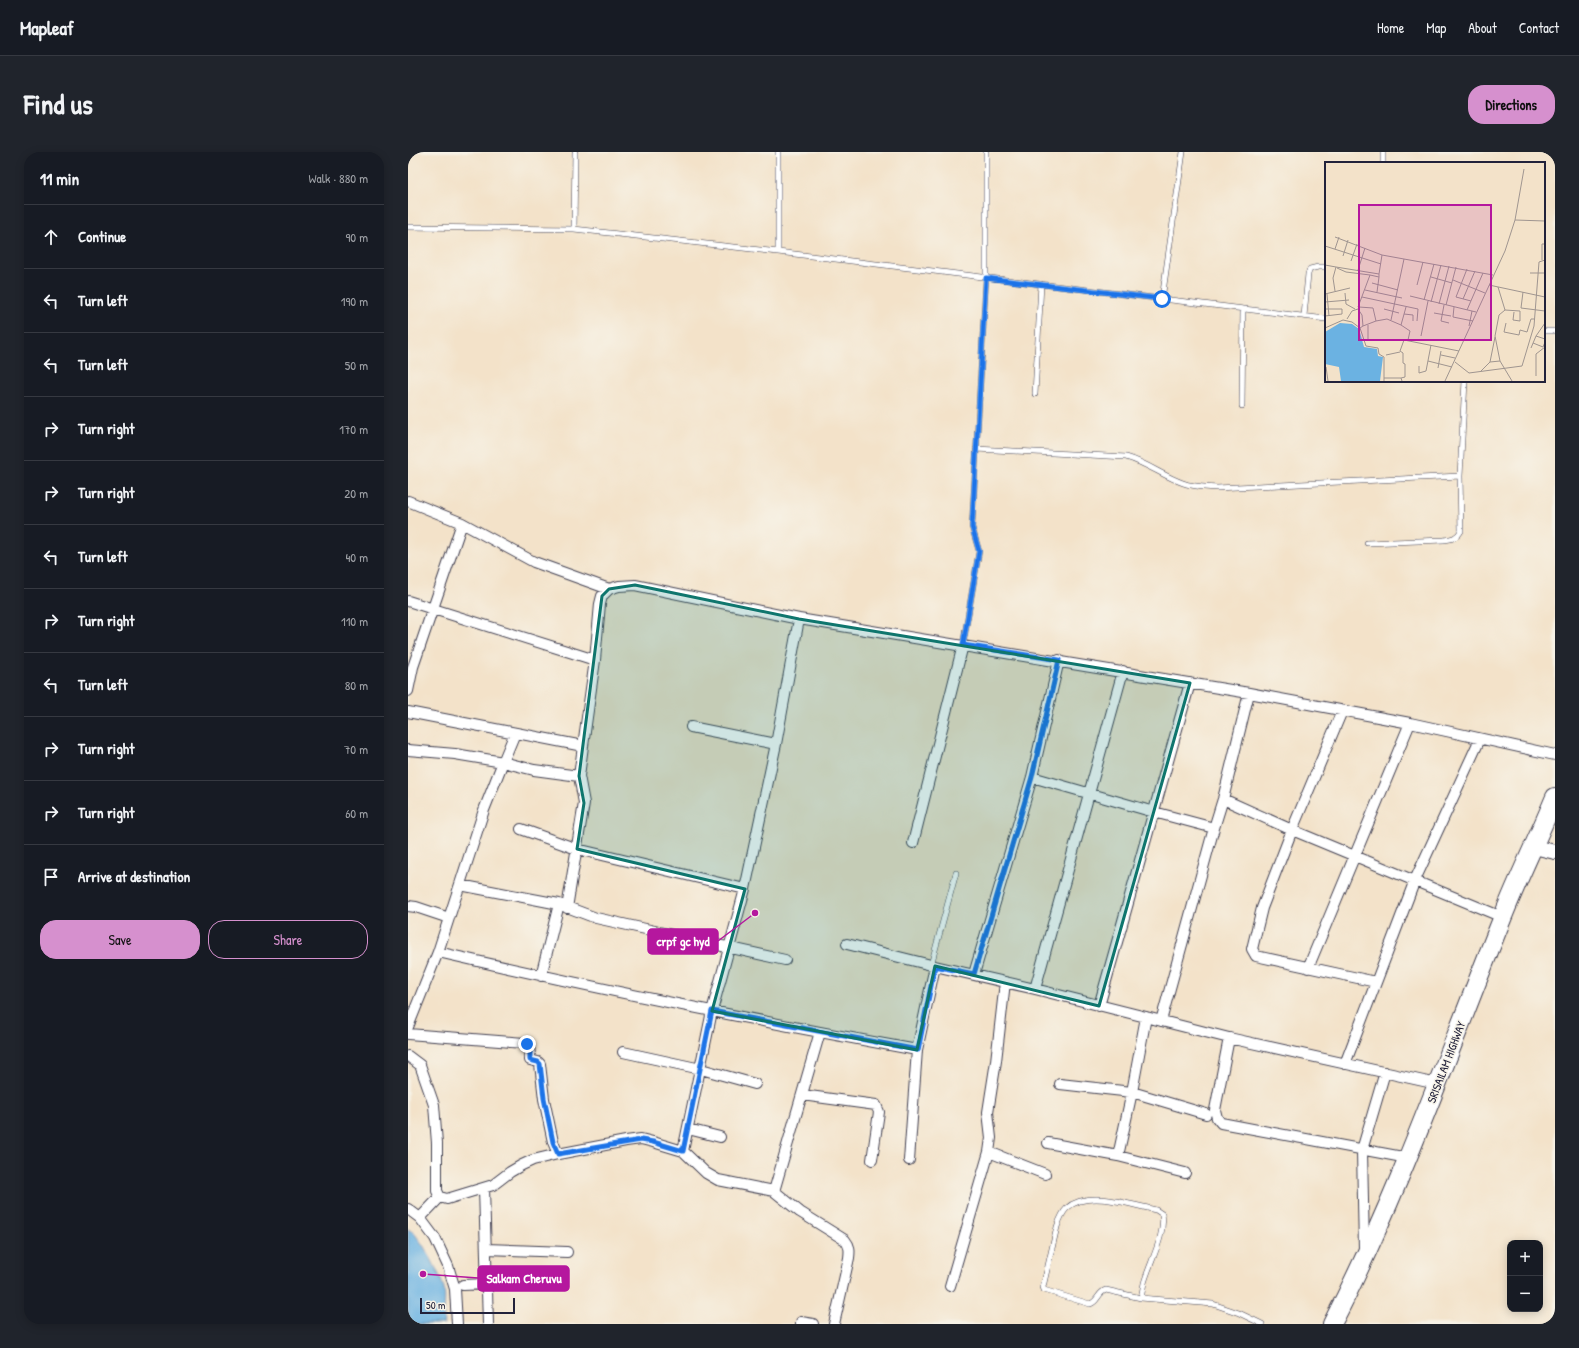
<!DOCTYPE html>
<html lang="en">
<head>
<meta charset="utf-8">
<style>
  :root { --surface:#171b24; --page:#20242c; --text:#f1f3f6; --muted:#9ea1a6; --line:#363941; --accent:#d690ce }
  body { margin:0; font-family:"Patrick Hand",sans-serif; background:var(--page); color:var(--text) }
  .controls { position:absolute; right:12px; bottom:12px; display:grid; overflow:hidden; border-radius:8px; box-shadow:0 2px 10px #0003 }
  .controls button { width:36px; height:36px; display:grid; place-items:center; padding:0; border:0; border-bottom:1px solid var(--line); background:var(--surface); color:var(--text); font:20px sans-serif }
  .scale { position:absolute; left:12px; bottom:10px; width:95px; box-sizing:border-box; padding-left:4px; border:2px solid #22223b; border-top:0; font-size:11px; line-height:14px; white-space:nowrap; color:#22223b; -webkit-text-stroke:3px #f7f3e8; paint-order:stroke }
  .stop { position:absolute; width:12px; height:12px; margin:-9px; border:3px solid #1a73e8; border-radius:50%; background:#fff }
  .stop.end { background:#1a73e8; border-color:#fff; box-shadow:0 1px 4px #0008 }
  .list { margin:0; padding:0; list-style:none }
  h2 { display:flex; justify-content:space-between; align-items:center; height:52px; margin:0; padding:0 16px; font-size:17px }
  h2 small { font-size:13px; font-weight:400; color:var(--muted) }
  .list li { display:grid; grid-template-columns:26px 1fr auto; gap:12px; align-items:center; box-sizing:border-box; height:64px; padding:0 16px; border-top:1px solid var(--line) }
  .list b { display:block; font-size:15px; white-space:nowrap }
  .list em { font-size:13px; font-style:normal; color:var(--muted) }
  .actions { display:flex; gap:8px; padding:12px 16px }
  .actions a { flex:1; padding:9px 0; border:1px solid var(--accent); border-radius:16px; text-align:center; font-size:14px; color:var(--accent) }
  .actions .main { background:var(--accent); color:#111 }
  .icon { flex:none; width:22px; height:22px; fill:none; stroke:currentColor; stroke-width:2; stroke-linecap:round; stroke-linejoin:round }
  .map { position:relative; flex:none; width:1147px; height:1172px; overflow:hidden; border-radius:16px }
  header { display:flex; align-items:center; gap:24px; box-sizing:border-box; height:56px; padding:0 20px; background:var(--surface); border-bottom:1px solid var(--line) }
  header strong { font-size:19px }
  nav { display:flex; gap:22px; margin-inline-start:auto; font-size:14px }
  .intro { display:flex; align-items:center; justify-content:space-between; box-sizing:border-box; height:96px; padding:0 24px }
  h1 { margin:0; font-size:28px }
  .button { padding:10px 18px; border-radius:16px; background:var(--accent); color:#111; font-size:14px; font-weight:700 }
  main { display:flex; gap:24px; padding:0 24px }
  aside { flex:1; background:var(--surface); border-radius:16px; box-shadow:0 2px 10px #0003 }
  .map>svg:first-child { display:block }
</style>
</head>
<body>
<header>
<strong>Mapleaf</strong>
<nav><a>Home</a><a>Map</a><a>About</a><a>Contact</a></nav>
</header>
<div class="intro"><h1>Find us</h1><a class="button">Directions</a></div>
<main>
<aside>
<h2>11 min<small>Walk · 880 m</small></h2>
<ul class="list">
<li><svg class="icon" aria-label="ahead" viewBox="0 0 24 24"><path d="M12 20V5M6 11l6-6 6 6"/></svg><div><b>Continue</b></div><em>90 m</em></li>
<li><svg class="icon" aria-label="left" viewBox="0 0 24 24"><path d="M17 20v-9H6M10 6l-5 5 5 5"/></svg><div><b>Turn left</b></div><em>190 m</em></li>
<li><svg class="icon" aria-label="left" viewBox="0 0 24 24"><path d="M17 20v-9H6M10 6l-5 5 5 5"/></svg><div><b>Turn left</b></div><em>50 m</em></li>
<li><svg class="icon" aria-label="right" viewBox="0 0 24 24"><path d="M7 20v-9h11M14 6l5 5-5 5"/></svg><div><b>Turn right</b></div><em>170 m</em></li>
<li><svg class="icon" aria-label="right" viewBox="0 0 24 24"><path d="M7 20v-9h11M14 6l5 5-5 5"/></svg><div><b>Turn right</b></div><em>20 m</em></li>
<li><svg class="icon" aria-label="left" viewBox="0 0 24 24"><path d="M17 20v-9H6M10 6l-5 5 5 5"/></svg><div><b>Turn left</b></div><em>40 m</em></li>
<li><svg class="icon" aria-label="right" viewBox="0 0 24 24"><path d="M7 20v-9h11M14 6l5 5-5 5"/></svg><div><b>Turn right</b></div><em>110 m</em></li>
<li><svg class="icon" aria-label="left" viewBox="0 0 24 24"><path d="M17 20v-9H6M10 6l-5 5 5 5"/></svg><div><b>Turn left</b></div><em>80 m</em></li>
<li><svg class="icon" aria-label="right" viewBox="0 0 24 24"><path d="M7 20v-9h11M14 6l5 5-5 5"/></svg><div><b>Turn right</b></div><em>70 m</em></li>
<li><svg class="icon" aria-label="right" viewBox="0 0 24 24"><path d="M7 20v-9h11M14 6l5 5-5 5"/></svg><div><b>Turn right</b></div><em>60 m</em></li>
<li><svg class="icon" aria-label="arrive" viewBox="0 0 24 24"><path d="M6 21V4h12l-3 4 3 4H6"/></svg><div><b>Arrive at destination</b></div></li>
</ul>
<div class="actions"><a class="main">Save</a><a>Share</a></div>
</aside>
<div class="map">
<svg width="1147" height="1172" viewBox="0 0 1147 1172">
  <rect width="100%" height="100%" fill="#f7f3e8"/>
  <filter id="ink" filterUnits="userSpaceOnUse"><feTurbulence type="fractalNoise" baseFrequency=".025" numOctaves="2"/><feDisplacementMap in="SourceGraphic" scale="8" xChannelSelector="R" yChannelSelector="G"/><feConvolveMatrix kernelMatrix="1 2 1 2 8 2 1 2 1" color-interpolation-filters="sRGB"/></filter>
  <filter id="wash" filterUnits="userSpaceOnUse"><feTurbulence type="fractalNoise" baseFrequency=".012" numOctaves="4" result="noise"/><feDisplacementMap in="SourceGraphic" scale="16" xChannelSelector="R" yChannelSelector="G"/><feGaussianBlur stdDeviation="0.9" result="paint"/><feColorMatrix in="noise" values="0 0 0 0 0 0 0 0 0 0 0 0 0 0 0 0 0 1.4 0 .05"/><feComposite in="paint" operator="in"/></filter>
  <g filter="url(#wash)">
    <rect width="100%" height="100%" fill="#f3e2c9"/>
    <path fill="#6bb2e2" stroke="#466a8e" d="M0,1076C12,1083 33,1123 36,1137C38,1148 35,1161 36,1172H0Z"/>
  </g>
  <g filter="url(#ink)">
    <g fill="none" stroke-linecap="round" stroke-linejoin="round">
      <g stroke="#413f50" stroke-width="6">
        <path id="lane" d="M370,0V100
          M975,11V0
          M0,75L166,77L370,100L918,167
          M166,77L167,0
          M754,147L775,0
          M896,164L900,122L902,117L910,115H918
          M1136,179H1147
          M627,242L633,132
          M834,254L835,157
          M568,297L718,305C739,311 755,324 775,331C785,335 797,335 809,336L1052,324
          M959,391L1036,388C1044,387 1049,386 1053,379L1052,324L1057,229
          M555,493L571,399L564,375L578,126V0
          M523,813L548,721
          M733,1146L698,1138C690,1140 690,1150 682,1152L636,1138L635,1135L649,1075C651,1069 654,1061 659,1056C680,1037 724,1053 748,1058L754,1062C758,1082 742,1110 736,1131C735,1136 734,1141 733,1146L805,1152L831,1161L854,1172"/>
      </g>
      <g stroke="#413f50" stroke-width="12">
        <path id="street" d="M0,349L54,371L126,410L201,437L211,434L227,433L391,467L368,592L337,737L304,859L275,999
          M0,449L187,508
          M391,467L841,541L1002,571L1147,603
          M0,539L5,515L54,371
          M934,559L884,678L854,756L844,797L848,804L968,830
          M0,560L175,594L187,508L192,452L194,444L201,437
          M283,575L368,592
          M0,598L47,602L95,610L107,581
          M624,625L746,660L806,676
          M815,647L884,678L1094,765
          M113,677L169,697L337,737
          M505,691L555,493
          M52,733L151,752L188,766L377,808
          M0,754L8,755L41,766
          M159,756L176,651L171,624
          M439,792L527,814L627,837L821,886L1029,932
          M30,800C189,837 349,869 509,898L501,1008
          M900,816L1002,571
          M566,822L624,625L651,508
          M133,824L151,752
          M627,837L715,519
          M691,854L782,531
          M738,865L724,940L710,1004L777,1021
          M753,869L806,676L815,647L841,541
          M0,875L30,800L76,658L95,610L126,618L171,624L175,594
          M0,882L116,891C124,895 121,901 122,908L130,910L132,912L136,947L145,990L150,1002L218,989L233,987L245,990L275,999L298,1021L310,1028L366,1039L392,1060L437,1088C442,1094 442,1098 441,1106L426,1172
          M821,886L807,958L809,966L813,971L1000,1006
          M509,898L527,814
          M215,900L293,917L347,932
          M0,904L12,913L26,953L29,991V1039L32,1045L39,1047L85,1033L102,1020L114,1013L125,1008L150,1002
          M937,912L1007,728L1072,587
          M652,932L724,940L798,962
          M394,943L468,953L471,960L464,1008
          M280,977L312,985
          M640,991L710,1004
          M581,1000L637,1022
          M76,1036L80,1172
          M366,1039L412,880
          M32,1045L12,1066L27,1086L40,1114L47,1137L49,1172
          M0,1057L12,1066
          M78,1097L159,1100
          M956,1098L954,998L977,920
          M55,1133L79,1132
          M542,1134L581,1000L583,986L580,960L588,909L597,830
          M393,1172V1170L405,1172"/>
      </g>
      <g stroke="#413f50" stroke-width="16">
        <path id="secondary" d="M1126,695L1147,700"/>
      </g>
      <g stroke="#413f50" stroke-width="20">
        <path id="highway" d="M924,1172C991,1042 1039,903 1094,767C1110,726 1130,686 1147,645"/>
      </g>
      <use href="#lane" stroke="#fff" stroke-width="5"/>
      <use href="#street" stroke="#fff" stroke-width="10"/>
      <use href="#secondary" stroke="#fff" stroke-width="14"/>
      <use href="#highway" stroke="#fff" stroke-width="18"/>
    </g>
  </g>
  <g fill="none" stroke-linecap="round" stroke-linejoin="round" filter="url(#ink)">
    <path stroke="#1a73e8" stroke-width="5" d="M119,892L122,898V908L130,910L132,912L136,946L145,990L150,1002L233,988L245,990L275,999L304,859L510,898L527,814L566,822L624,625L651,508L555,493L571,399L564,375L578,126L754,147"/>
  </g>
  <path fill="#0f766e" fill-opacity="0.2" stroke="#0f766e" stroke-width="3" stroke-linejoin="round" d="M227,433L391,467L782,531L691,854L527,814L509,898L304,859L337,737L169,697L176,651L171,624L194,444L201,437Z"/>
  <g text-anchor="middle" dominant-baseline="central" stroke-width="3" stroke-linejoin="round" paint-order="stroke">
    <g font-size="12" fill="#22223b" stroke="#f7f3e8">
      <text transform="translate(1038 910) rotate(-69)">SRISAILAM HIGHWAY</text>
    </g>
  </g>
  <g transform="translate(917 10)">
    <rect width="220" height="220" fill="#f3e2c9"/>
    <path d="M15,161L27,162L34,167L39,185L52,187L53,194L58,195L55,219H16L14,205L0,202V170Z" fill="#6bb2e2"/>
    <path fill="none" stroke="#9f9590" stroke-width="1" d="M190,58L220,59M10,75L57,93L79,97L66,158M0,84L56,102M10,87L14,75M18,94L23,78M79,97L168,113M217,98V82H220M26,99L32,82M0,103L11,105L8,116L10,129M11,105L54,112L57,93M12,106L21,110L45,113M142,107L131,135L146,139M33,108L40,86M205,111H220M106,115L127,121M128,118L160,131M47,121L73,128M92,123L98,100M164,123L220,135M173,125L180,148M40,128L77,136M52,130L54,115M198,130L196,146L220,149M20,131L21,142L30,147M0,132L25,126M2,132L4,154M85,134L151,150M37,135L93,147L92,159M138,137L150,109M99,138L109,102M0,140L24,138M106,140L116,103M114,142L124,104M119,143L116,159L124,161M121,143L131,105M33,145L45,113L54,115V112M34,145L48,146L51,159L62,157L76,163L85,169L83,178M129,145L128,155L148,159M0,147H17V152L0,154M59,147L74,151M142,148L158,111M180,148L174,153L170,174L175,199L187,219M180,148L195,149M189,150L188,158L195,159V149M109,151L126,154M79,152L88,153V159M22,157L27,149L33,147L37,153L38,164L51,159M181,161L179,170L194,173L195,168L202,170L206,157H209M43,163V179M76,163L81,145M38,164L35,166L41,184L53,186L54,192L59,195V219M144,164L147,149M0,166L18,158L27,160L35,166M96,174L103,139M211,174L220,161M208,181L218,185L220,180M206,186L211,174L220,177M61,193L75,190M116,193L130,196M103,199L127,205M130,200L144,211L197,204L209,164L214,100L220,98M165,200L170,175M94,204V211L101,209L106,183M1,205L3,219M113,206L116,189M155,210L165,200L175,199M211,214V192L220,185M59,216H76M77,219L76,216L80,215V202L78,201V191L75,189L79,178L134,189M120,219L180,89L190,58L199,7"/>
    <path fill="#b5179e" fill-opacity="0.15" stroke="#b5179e" stroke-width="2" d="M34,43H166V178H34Z"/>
    <rect width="220" height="220" fill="none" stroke="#22223b" stroke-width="2"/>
  </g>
  <path fill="none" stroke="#b5179e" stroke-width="1.5" d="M347 761L310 789M15 1122L70 1126"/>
  <g fill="#b5179e" stroke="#f7f3e8" stroke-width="1.5">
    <circle cx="347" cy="761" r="4"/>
    <circle cx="15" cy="1122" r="4"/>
  </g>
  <g fill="#b5179e" stroke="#b5179e" stroke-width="1.5">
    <rect x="240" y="777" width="70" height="25" rx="4"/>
    <rect x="70" y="1114" width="91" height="25" rx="4"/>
  </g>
  <g font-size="13" text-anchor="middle" font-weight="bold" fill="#fff">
    <text x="275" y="794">crpf gc hyd</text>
    <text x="116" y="1131">Salkam Cheruvu</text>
  </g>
</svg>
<div class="controls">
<button>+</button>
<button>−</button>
</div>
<div class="scale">50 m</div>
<div class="stop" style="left:754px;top:147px"></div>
<div class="stop end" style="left:119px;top:892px"></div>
</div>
</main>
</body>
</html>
